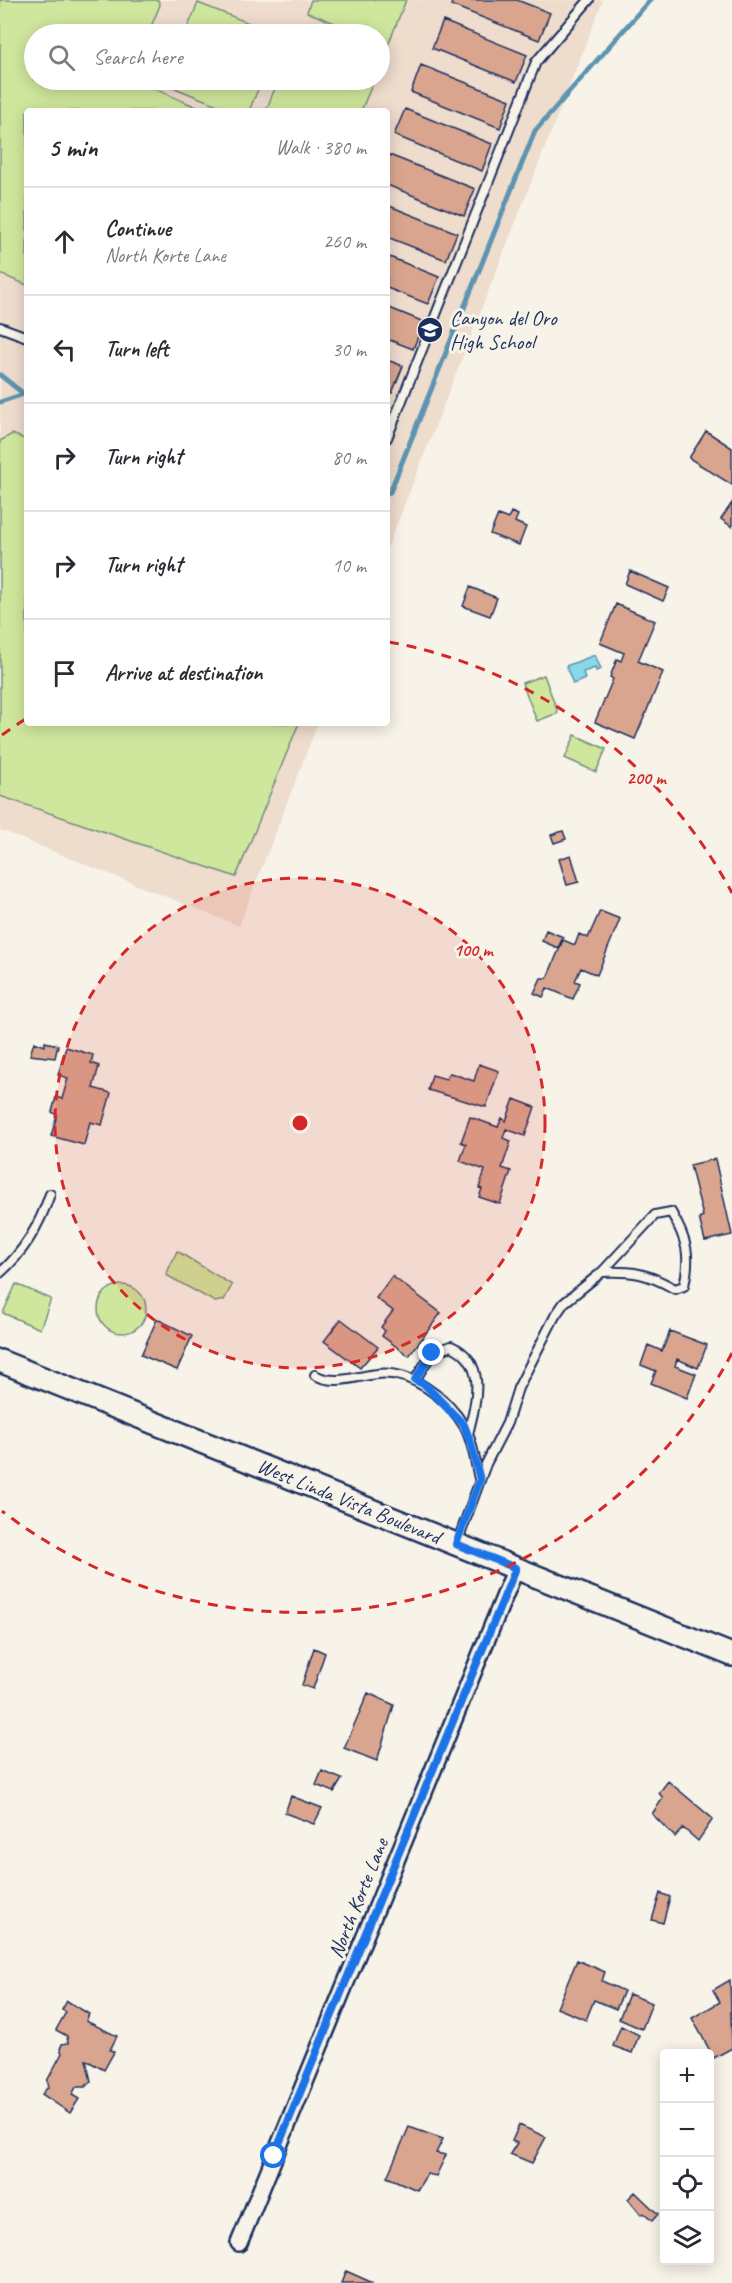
<!DOCTYPE html>
<html lang="en">
<head>
<meta charset="utf-8">
<style>
  :root { --surface:#fff; --page:#f2f2f3; --text:#2b2b33; --muted:#7c7c81; --line:#e1e1e2 }
  body { margin:0; font-family:Caveat,sans-serif; background:var(--page); color:var(--text) }
  .controls { position:absolute; right:18px; bottom:18px; display:grid; overflow:hidden; border-radius:6px; box-shadow:0 3px 15px #0003 }
  .controls button { width:54px; height:54px; display:grid; place-items:center; padding:0; border:0; border-bottom:2px solid var(--line); background:var(--surface); color:var(--text); font:30px sans-serif }
  .stop { position:absolute; width:18px; height:18px; margin:-14px; border:4px solid #1a73e8; border-radius:50%; background:#fff }
  .stop.end { background:#1a73e8; border-color:#fff; box-shadow:0 2px 6px #0008 }
  .list { margin:0; padding:0; list-style:none }
  h2 { display:flex; justify-content:space-between; align-items:center; height:78px; margin:0; padding:0 24px; font-size:26px }
  h2 small { font-size:20px; font-weight:400; color:var(--muted) }
  .list li { display:grid; grid-template-columns:39px 1fr auto; gap:18px; align-items:center; box-sizing:border-box; height:108px; padding:0 24px; border-top:2px solid var(--line) }
  .list b { display:block; font-size:22px; white-space:nowrap }
  .list p { margin:0; font-size:20px; white-space:nowrap; color:var(--muted) }
  .list em { font-size:20px; font-style:normal; color:var(--muted) }
  .icon { flex:none; width:33px; height:33px; fill:none; stroke:currentColor; stroke-width:2; stroke-linecap:round; stroke-linejoin:round }
  .map { position:relative; flex:none; width:732px; height:2283px; overflow:hidden }
  .search { position:absolute; background:var(--surface); box-shadow:0 3px 15px #0003; left:24px; top:24px; width:366px; height:66px; display:flex; align-items:center; gap:15px; box-sizing:border-box; padding:0 21px; border-radius:33px; color:var(--muted); font-size:22px }
  .panel { position:absolute; background:var(--surface); box-shadow:0 3px 15px #0003; left:24px; top:108px; width:366px; height:618px; border-radius:6px }
  .map>svg:first-child { display:block }
</style>
</head>
<body>
<div class="map">
<svg width="732" height="2283" viewBox="0 0 732 2283">
  <rect width="100%" height="100%" fill="#f7f3e8"/>
  <filter id="ink" filterUnits="userSpaceOnUse"><feTurbulence type="fractalNoise" baseFrequency=".0167" numOctaves="2"/><feDisplacementMap in="SourceGraphic" scale="12" xChannelSelector="R" yChannelSelector="G"/><feConvolveMatrix kernelMatrix="1 2 1 2 8 2 1 2 1" color-interpolation-filters="sRGB"/></filter>
  <g filter="url(#ink)">
    <path fill="#eedccd" fill-rule="evenodd" d="M0,0H603L387,549V111H27V723H318L239,926L0,830ZM34,34H380V80H34Z"/>
    <path fill="#cfe79d" stroke="#758b7e" stroke-width="1.5" d="M0,0H158L160,5L148,34H34V80H134L199,108L198,111H27V285L0,274Z
      M311,0H406L388,45L380,41V34H362L307,12Z
      M198,3L277,34H185Z
      M167,80H262L249,111H232L165,84Z
      M278,80H374L361,111H266Z
      M12,434L27,440V723H299L236,877L0,796V441Z
      M544,675L558,713L537,721L522,683Z
      M575,735L606,749L596,772L565,758Z
      M177,1251L232,1285L224,1300L215,1302L166,1275Z
      M16,1284L51,1299L40,1329L3,1313Z
      M98 1309a24 24 0 1 1 48 0a24 24 0 1 1-48 0Z"/>
    <path fill="#89d7e8" stroke="#5d94b1" stroke-width="1.5" d="M595,655L601,669L596,671L595,668L583,672L585,679L573,684L566,666Z"/>
    <g fill="none" stroke-linecap="round" stroke-linejoin="round">
      <path stroke="#5d94b1" stroke-width="5" d="M0,375L24,394
        M0,402L24,394
        M387,493L390,492L535,131L650,0"/>
    </g>
    <path fill="#daa58f" stroke="#1b2f5e" stroke-width="1.5" d="M453,0H517L550,13L539,40L451,5Z
      M443,21L527,55L516,82L432,48Z
      M421,65L510,100L500,128L411,92Z
      M405,109L492,144L482,171L394,135Z
      M387,154L475,189L464,216L387,185Z
      M387,205L457,233L446,260L387,237Z
      M387,256L439,277L428,304L387,288Z
      M387,307L424,322L413,349L387,339Z
      M387,360L403,366L392,393L387,391Z
      M706,431L732,448V485L689,458Z
      M732,503V527L721,519Z
      M511,512L518,515L515,522L526,527L519,545L490,534L498,515L508,519Z
      M630,571L669,588L663,601L625,584Z
      M470,587L497,598L490,616L463,606Z
      M616,604L655,621L638,661L663,672L635,739L595,722L613,679L610,677L617,659L621,661L624,653L600,643Z
      M563,831L566,839L554,843L551,835Z
      M571,855L579,882L567,885L559,859Z
      M600,911L620,919L597,975L581,968L575,981L580,983L573,999L547,988L543,997L534,993L541,978H547L563,940L575,945L579,934L588,938Z
      M546,930L563,937L558,948L542,941Z
      M34,1042L45,1046V1042L58,1045L55,1058L30,1055Z
      M66,1047L93,1055L91,1063L99,1066L93,1088L111,1093L102,1125L90,1122L84,1145L51,1136L57,1115L52,1112L56,1097L62,1099L68,1078L58,1075Z
      M479,1064L499,1071L486,1107L428,1090L432,1075L446,1079L450,1073L474,1081Z
      M514,1099L535,1107L525,1136L506,1129L503,1138L511,1141L502,1168L511,1171L500,1204L479,1197L482,1189L479,1188L485,1170L460,1161L466,1144L461,1142L470,1117L498,1127L502,1118L506,1121Z
      M715,1159L732,1235L705,1241L699,1218L703,1216L690,1165Z
      M392,1276L441,1313L409,1356L382,1336L385,1331L381,1327L393,1311L376,1298Z
      M157,1319L192,1336L177,1370L141,1355Z
      M341,1319L378,1347L360,1368L324,1341Z
      M670,1331L707,1345L698,1368L677,1359L675,1366L696,1374L687,1398L651,1383L656,1371L641,1365L648,1345L662,1351Z
      M314,1648L325,1653L313,1689L302,1685Z
      M368,1693L394,1705L377,1761L344,1748Z
      M322,1771L342,1779L334,1792L316,1785Z
      M668,1781L713,1819L698,1841L683,1828L675,1837L652,1814L663,1798L659,1793Z
      M291,1796L322,1808L314,1824L285,1813Z
      M660,1893L670,1897L663,1923L652,1920Z
      M577,1960L605,1972L602,1981L624,1991L616,2009L594,2000L586,2020L557,2008Z
      M730,1980L732,2048L714,2058L692,2018L720,2002L713,1990Z
      M629,1994L652,2003L642,2029L619,2019Z
      M67,2001L89,2014L86,2021L117,2036L110,2050L114,2052L104,2070L86,2060L91,2081L85,2087H76L72,2095L79,2099L70,2113L42,2094L49,2086L47,2081L62,2053L60,2049L62,2044L68,2043L67,2036L56,2030L66,2012L62,2010Z
      M621,2026L639,2035L632,2053L613,2046Z
      M519,2125L546,2137L532,2163L510,2154L517,2143L512,2141Z
      M409,2127L443,2139L436,2153L446,2155L436,2176L427,2174L417,2190L387,2177Z
      M635,2192L658,2214L652,2221L643,2213L641,2215L628,2199Z
      M346,2271L373,2283H341Z"/>
    <g fill="none" stroke-linecap="round" stroke-linejoin="round">
      <g stroke="#1b2f5e" stroke-width="12">
        <path id="lane" d="M0,327L27,337
          M387,438L536,62L589,0
          M0,1273C24,1252 40,1224 50,1194
          M315,1375C336,1386 356,1376 377,1374C410,1370 448,1398 464,1426C473,1441 475,1462 479,1479
          M415,1380L432,1353L451,1346C488,1362 476,1402 468,1434
          M457,1543L486,1464L507,1423L518,1388L555,1316L564,1303L602,1272L655,1215L671,1212C687,1240 691,1255 684,1286L675,1289C647,1273 634,1271 602,1272"/>
      </g>
      <g stroke="#1b2f5e" stroke-width="20">
        <path id="street" d="M239,2243L516,1568"/>
      </g>
      <g stroke="#1b2f5e" stroke-width="26">
        <path id="secondary" d="M0,1361L732,1655"/>
      </g>
      <use href="#lane" stroke="#f7f3e8" stroke-width="8"/>
      <use href="#street" stroke="#f7f3e8" stroke-width="15"/>
      <use href="#secondary" stroke="#f7f3e8" stroke-width="21"/>
    </g>
  </g>
  <g fill="none" stroke-linecap="round" stroke-linejoin="round" filter="url(#ink)">
    <path stroke="#1a73e8" stroke-width="8" d="M274,2156L516,1568L456,1544L480,1480L471,1444L464,1425L425,1385L415,1380L432,1353"/>
  </g>
  <circle cx="300" cy="1123" r="245" fill="#d62828" fill-opacity=".12"/>
  <g fill="none" stroke="#d62828" stroke-width="3" stroke-dasharray="10 8">
    <circle cx="300" cy="1123" r="245"/>
    <path d="M732 1353A489 489 0 0 1 2 1511M2 735A489 489 0 0 1 27 718M389 642A489 489 0 0 1 732 893"/>
  </g>
  <defs>
    <g id="school-disc" transform="scale(1.35)"><circle r="9.5" fill="#1b2f5e" stroke="#f7f3e8"/><path d="M0-5L7-2L0 1L-7-2ZM-4 1L0 2.5L4 1V4Q0 6-4 4Z" fill="#fff"/></g>
  </defs>
  <g fill-rule="evenodd">
    <use href="#school-disc" x="430" y="330"/>
  </g>
  <g text-anchor="middle" dominant-baseline="central" stroke-width="6" stroke-linejoin="round" paint-order="stroke">
    <g font-size="21" fill="#1b2f5e" stroke="#f7f3e8" text-anchor="start">
      <text x="450" y="318">Canyon del Oro<tspan x="450" dy="24">High School</tspan></text>
    </g>
    <g font-size="21" fill="#1b2f5e" stroke="#f7f3e8">
      <text transform="translate(349 1501) rotate(22)">West Linda Vista Boulevard</text>
      <text transform="translate(358 1898) rotate(-68)">North Korte Lane</text>
    </g>
  </g>
  <circle cx="300" cy="1123" r="9" fill="#d62828" stroke="#f7f3e8" stroke-width="3"/>
  <g font-size="18" text-anchor="middle" font-weight="bold" fill="#d62828" stroke="#f7f3e8" stroke-width="6" stroke-linejoin="round" paint-order="stroke">
    <text x="646" y="784">200 m</text>
    <text x="473" y="956">100 m</text>
  </g>
</svg>
<div class="controls">
<button>+</button>
<button>−</button>
<button><svg class="icon" aria-label="locate" viewBox="0 0 24 24"><circle cx="12" cy="12" r="6"/><path d="M12 2v4M12 18v4M2 12h4M18 12h4"/></svg></button>
<button><svg class="icon" aria-label="layers" viewBox="0 0 24 24"><path d="M12 4l9 5-9 5-9-5zM3 14l9 5 9-5"/></svg></button>
</div>
<div class="stop" style="left:274px;top:2156px"></div>
<div class="stop end" style="left:432px;top:1353px"></div>
<div class="search"><svg class="icon" aria-label="search" viewBox="0 0 24 24"><circle cx="10" cy="10" r="6"/><path d="M15 15l6 6"/></svg>Search here</div>
<section class="panel">
<h2>5 min<small>Walk · 380 m</small></h2>
<ul class="list">
<li><svg class="icon" aria-label="ahead" viewBox="0 0 24 24"><path d="M12 20V5M6 11l6-6 6 6"/></svg><div><b>Continue</b><p>North Korte Lane</p></div><em>260 m</em></li>
<li><svg class="icon" aria-label="left" viewBox="0 0 24 24"><path d="M17 20v-9H6M10 6l-5 5 5 5"/></svg><div><b>Turn left</b></div><em>30 m</em></li>
<li><svg class="icon" aria-label="right" viewBox="0 0 24 24"><path d="M7 20v-9h11M14 6l5 5-5 5"/></svg><div><b>Turn right</b></div><em>80 m</em></li>
<li><svg class="icon" aria-label="right" viewBox="0 0 24 24"><path d="M7 20v-9h11M14 6l5 5-5 5"/></svg><div><b>Turn right</b></div><em>10 m</em></li>
<li><svg class="icon" aria-label="arrive" viewBox="0 0 24 24"><path d="M6 21V4h12l-3 4 3 4H6"/></svg><div><b>Arrive at destination</b></div></li>
</ul>
</section>
</div>
</body>
</html>
